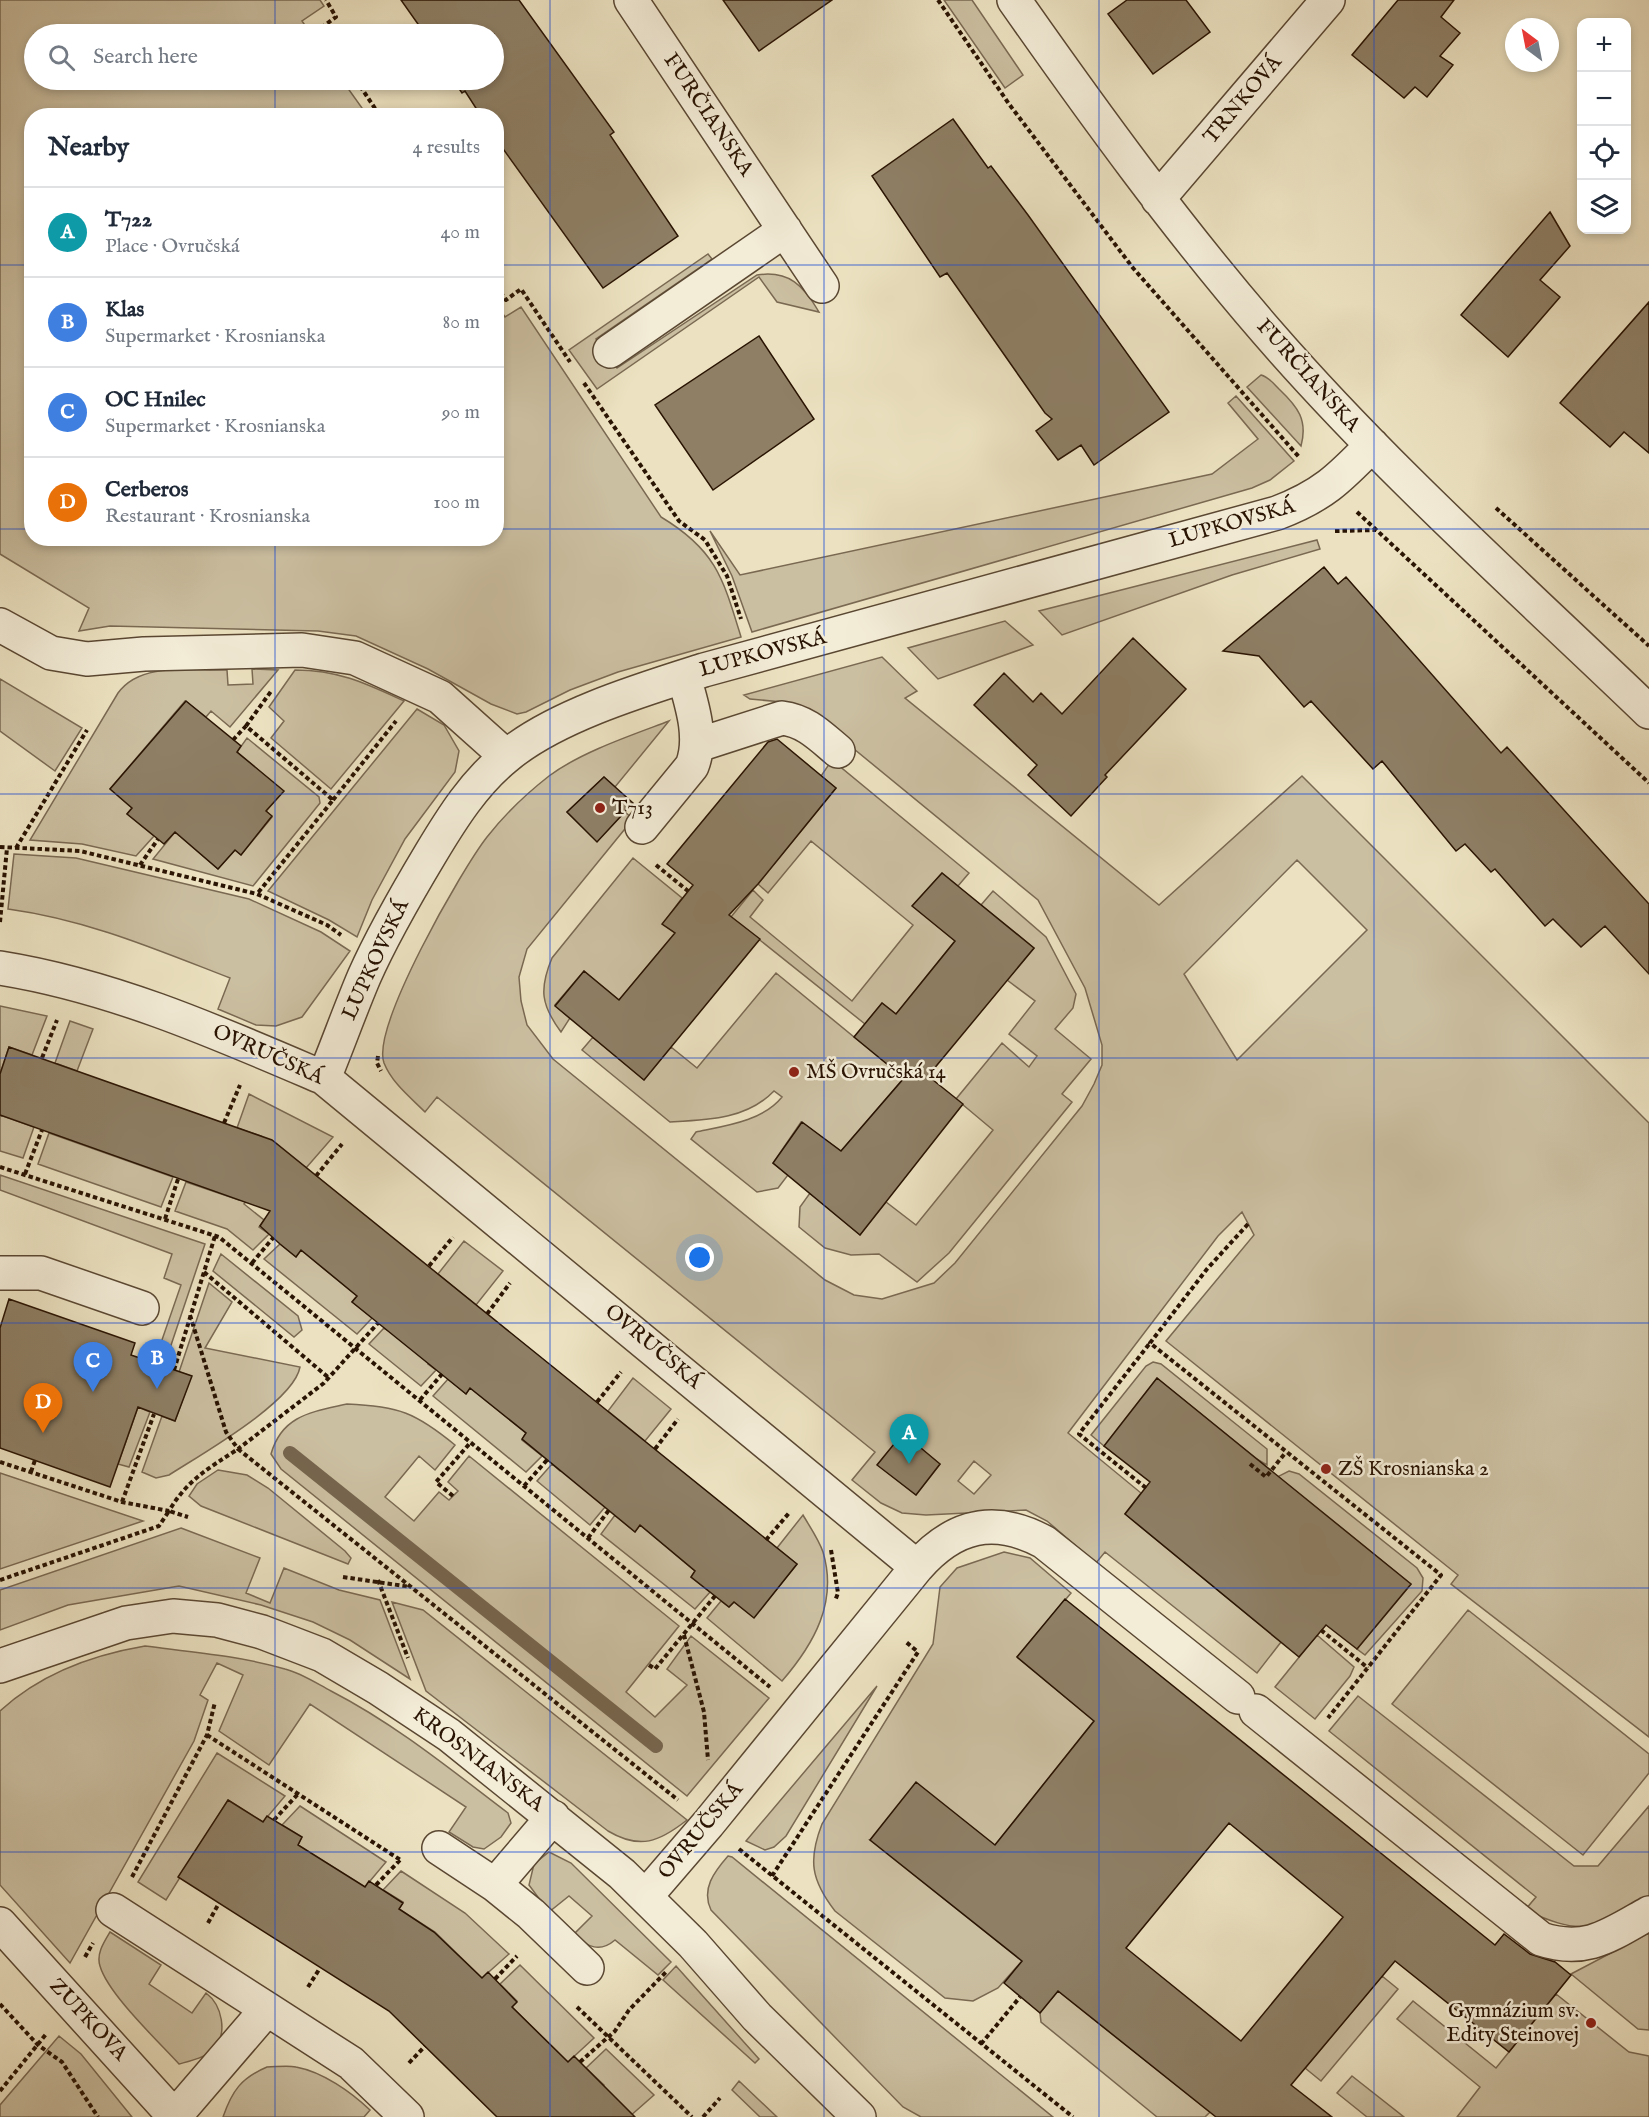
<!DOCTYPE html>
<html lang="en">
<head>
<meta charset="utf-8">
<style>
  :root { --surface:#fff; --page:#f2f2f3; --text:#1f2937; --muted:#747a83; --line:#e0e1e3; --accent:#7c3aed }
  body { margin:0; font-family:"IM FELL English",serif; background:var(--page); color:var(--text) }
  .controls { position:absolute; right:18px; top:18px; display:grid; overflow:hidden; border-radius:12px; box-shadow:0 3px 9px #0003 }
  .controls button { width:54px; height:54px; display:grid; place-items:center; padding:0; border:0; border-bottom:2px solid var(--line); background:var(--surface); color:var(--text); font:30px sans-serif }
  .compass { position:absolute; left:1505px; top:18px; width:54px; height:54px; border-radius:50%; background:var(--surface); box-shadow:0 3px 9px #0003; rotate:328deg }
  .you { position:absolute; left:700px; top:1258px; width:21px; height:21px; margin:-15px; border:4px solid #fff; border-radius:50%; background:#1a73e8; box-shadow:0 0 0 9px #1a73e833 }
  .badge { display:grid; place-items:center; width:39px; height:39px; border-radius:50%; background:var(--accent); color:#fff; font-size:20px; font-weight:700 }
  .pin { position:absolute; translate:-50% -50px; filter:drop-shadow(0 2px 3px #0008) }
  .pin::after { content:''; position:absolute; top:32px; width:21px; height:18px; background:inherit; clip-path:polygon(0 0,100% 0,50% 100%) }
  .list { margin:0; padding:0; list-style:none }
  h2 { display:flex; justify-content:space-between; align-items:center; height:78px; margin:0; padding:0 24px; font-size:26px }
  h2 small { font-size:20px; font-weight:400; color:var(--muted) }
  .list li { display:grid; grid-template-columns:39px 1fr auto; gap:18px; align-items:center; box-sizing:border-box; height:90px; padding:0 24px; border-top:2px solid var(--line) }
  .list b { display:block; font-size:22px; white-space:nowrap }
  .list p { margin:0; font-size:20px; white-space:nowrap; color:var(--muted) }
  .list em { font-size:20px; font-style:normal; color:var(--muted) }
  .icon { flex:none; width:33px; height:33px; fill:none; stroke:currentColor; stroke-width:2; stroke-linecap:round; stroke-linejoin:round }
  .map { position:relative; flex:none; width:1649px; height:2117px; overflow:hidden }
  .search { position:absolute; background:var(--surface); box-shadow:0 3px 9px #0003; left:24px; top:24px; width:480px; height:66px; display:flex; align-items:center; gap:15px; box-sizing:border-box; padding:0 21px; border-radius:33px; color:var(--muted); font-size:22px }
  .panel { position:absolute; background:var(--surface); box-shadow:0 3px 9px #0003; left:24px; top:108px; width:480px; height:438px; border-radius:24px }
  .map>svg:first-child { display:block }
</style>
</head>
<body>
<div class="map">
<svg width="1649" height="2117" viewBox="0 0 1649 2117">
  <rect width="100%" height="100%" fill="#ece2c1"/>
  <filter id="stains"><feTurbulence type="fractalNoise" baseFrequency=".00333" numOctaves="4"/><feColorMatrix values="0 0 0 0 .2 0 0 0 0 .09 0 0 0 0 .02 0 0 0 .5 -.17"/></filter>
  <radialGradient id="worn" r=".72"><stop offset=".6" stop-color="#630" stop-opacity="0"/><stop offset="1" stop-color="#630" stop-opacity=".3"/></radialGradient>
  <path fill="#cbbfa1" stroke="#7a6952" stroke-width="1.5" fill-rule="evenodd" d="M0,0H320L324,6L302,21L311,34H34V80H342L367,115L32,116V538H496L497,305L505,317L521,307L661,517C716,550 723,578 741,637L618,672L570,690L526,712L517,714L491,704L428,669L356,636L318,631L110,626L79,631L89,608L0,554Z
    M944,0H972L1023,75L1005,88Z
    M708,254L712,259L596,339L617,368L757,275C789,270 804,286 819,312L777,302L759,277L597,389L569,350Z
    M1261,375C1269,377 1274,384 1279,389C1298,407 1308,420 1301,446L1247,387Z
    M1236,396L1294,461L1270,480L1252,488L752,632L732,576L710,531L740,575L1212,474L1258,439L1228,403Z
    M1317,540L1320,549L1232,575L1062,635L1039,611Z
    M1005,621L1033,645L938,679L908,648Z
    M882,657L917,691L905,698L1159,905L1302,776L1649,1123V1737L1451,1584L1458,1575L1166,1341L1254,1235L1242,1212L1218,1236L1068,1433L1141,1493L1125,1514L1281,1642L1257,1673L1105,1552L1096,1563L1047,1521L1026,1510L926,1515L902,1513L881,1503L852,1480L875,1452L437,1097L425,1112C410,1097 392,1083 384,1063C371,1027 462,869 487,837C505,814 526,794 549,776C581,752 632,735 669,721L615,787L604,777L567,812L597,841L625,812L633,819L527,949L519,977L521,1001L527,1025L553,1059L825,1280L854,1295L882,1299L934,1283L955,1263L1082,1106L1094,1084L1102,1065V1045L1085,988L1038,900L826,726L782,702L750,699L744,695ZM1297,860L1367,930L1237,1060L1184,974ZM903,1434L940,1464L916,1495L878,1465ZM974,1461L991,1475L974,1494L958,1481Z
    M252,669L278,670L230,727L211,711L206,717L185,701L110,789L132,808L127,814L154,836L136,856L82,844L30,840L118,693C141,661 192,671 227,670L228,685L253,684Z
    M295,670C338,670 365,683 404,701L331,789L271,738L284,721L269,707Z
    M0,679L82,728L55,771L0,731Z
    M417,709L444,725L459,751L455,772L405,839L372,900L357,937L329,920L268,891Z
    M247,738L319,797L320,803L253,886L153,859L175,832L218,869L235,850L241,855L272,817L266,811L283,791L237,752Z
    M832,760L969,873L958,886L942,873L913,906L955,941L896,1014L882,1003L865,1024L731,917L753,890L763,900L750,917L852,1001L913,925L811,841L768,893L758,884L836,788L821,776Z
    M14,854L76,858L249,899L321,932L350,951L302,1017L276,1026L256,1025L218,1009L230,978C155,949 88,920 8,909Z
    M633,858L682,898L663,924L675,933L619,1000L584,971L555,1005L570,1018L561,1032C541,1005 539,989 552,958Z
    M993,891L1046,937L1076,994L1073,1008L1055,1029L1091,1059L1062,1094L1072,1102L949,1253L917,1282L879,1254L851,1255L825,1248L799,1227L800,1207L810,1193L860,1235L886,1202L916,1225L993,1130L956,1099L1002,1043L1029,1067L1037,1056L1009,1034L1035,1001L1007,980L1034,948L981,905Z
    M776,973L904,1078L841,1151L801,1122L773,1163L788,1175L778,1188L757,1192L691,1139L696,1132C725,1126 763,1121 782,1097L774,1091C747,1119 709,1120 670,1122L582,1050L593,1037L644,1080L671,1047L697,1068Z
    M0,1006L47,1016L32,1055L9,1047L0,1074Z
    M70,1021L93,1029L77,1071L55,1063Z
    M249,1094L333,1137L306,1168L285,1152L244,1204L264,1220L259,1227L269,1234L253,1250L227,1229L175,1211L186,1182L239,1200L261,1136L237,1128Z
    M0,1115L34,1127L23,1158L0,1151Z
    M49,1133L173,1177L161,1207L38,1164Z
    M0,1175L205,1244L164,1366L154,1363L181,1285L164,1278L172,1254L0,1190Z
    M464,1241L503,1271L476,1305L438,1274Z
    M280,1244L296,1257L301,1250L357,1296L352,1302L372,1318L357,1334L264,1259Z
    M221,1254L298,1316L302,1330L294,1337L213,1271Z
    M209,1283L232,1302L205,1348L300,1367C294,1402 200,1455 169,1475L156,1478L142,1472L162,1416L175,1421L191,1376L179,1372Z
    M384,1328L433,1357L428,1364L436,1370L421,1386L369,1344Z
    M1153,1362L1161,1364L1267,1449V1465L1255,1458L1157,1378L1104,1446L1091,1435L1146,1366Z
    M633,1378L671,1409L645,1441L608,1411Z
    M448,1379L466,1394L470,1388L526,1433L522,1440L542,1456L526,1472L433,1396Z
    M347,1404C399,1406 416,1413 455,1445L435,1470L419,1456L385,1497L414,1521L439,1492L449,1500L458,1491L448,1482L469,1456L679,1626L626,1692L655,1717L687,1685L667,1669L691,1636L769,1698L687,1796L281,1469L271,1454C282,1415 312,1412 347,1404Z
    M138,1407L150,1412L129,1467L118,1464Z
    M552,1464L560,1471L565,1464L605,1507L590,1525L537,1481Z
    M218,1470L247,1475L268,1488L345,1551L351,1558L348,1564L201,1506L189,1496L197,1484Z
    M1289,1471L1299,1474L1417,1568L1423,1578L1422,1591L1365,1655L1357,1649L1411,1584L1283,1481L1267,1488L1279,1476Z
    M0,1473L143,1521L0,1569Z
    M615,1515L635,1532L640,1525L695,1571L691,1577L710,1592L695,1609L601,1534Z
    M803,1515C810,1527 819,1540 823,1552C838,1602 814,1644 782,1681L707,1618L721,1601L729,1607L734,1602L754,1617L797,1564L777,1548Z
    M181,1528L260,1558L246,1593L270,1603L284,1568L339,1590L380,1600L410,1679L350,1640L313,1622L261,1605L179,1586L68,1605L0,1630V1590Z
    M1004,1552L1030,1558L1071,1593L1017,1657L1094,1721L995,1845L870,1840L1022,1961L998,1988L973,2001L945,1998L835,1911C811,1880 808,1860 822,1824L933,1644L940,1587L957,1568Z
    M392,1602L423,1610L687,1820C659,1842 640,1850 608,1831L426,1691Z
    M1468,1610L1649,1754V1773L1583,1855L1392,1704Z
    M1317,1635L1354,1667L1350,1676L1315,1719L1275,1687Z
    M145,1646C192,1652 240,1656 285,1669C301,1673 316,1683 331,1691C395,1724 450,1769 508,1813L511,1823L501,1837L484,1849L473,1847L449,1832L466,1807L310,1704L269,1765L219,1731L243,1675L217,1663L200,1695L208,1700L194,1741L70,1963L0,1885V1711C40,1674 92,1655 145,1646Z
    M877,1686L786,1836L774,1847L765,1850L746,1841Z
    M1358,1696L1574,1866H1598L1649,1806V1901C1590,1927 1587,1938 1525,1910L1536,1897L1329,1731Z
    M217,1753L285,1796L263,1822L228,1800L166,1900L138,1882Z
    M300,1806L386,1862L365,1887L298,1845L302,1837L282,1825Z
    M549,1852L571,1863L671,1962L658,1975L615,1940C600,1953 588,1947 573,1935L592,1916L569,1896L549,1912L529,1885L534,1864Z
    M728,1856L732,1857L1053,2117H921L903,2107L711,1910C701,1889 714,1872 728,1856Z
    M401,1871L465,1913L509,1954L482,1978L435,1932L399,1909L403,1902L383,1890Z
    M110,1932L161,1965L149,1984L192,2013L206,1993C222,2005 228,2033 214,2049C205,2058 190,2061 179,2064C158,2041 108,1994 100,1966C96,1954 104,1942 110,1932Z
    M1649,1933V2030L1638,2029L1571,1974Z
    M520,1965L594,2038L568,2062L512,2007L517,2001L500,1984Z
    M676,1966L759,2059L755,2063L663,1980Z
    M1382,1976L1398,1989L1321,2081L1305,2068Z
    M1058,1991L1210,2112L1205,2117H1157L1041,2022L1040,2013Z
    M1556,1994L1629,2052L1649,2056V2117H1457L1480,2087L1397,2019L1413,2001L1496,2068Z
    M59,2036L81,2054L132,2117H0V2105Z
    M606,2049L654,2095L629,2117L599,2091L604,2085L586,2068Z
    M267,2067C276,2067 287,2065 296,2067C323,2072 351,2092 370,2110L364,2117H223C232,2091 241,2078 267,2067Z
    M1352,2076L1404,2117H1367L1337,2093Z
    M739,2081L777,2117H760L732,2090Z"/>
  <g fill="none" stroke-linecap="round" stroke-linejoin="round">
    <path stroke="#76654e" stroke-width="14" d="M290,1453L656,1746"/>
  </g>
  <path fill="#8e7f65" stroke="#291302" stroke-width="1.5" fill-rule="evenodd" d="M401,0H519L614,132L610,135L678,236L603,288L496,139V116H481L465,91L462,93L453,80H494V34H425Z
    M723,0H832L759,51Z
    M1127,0H1186L1210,32L1153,74L1108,14Z
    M1398,0H1454L1441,17L1460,33L1440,56L1453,65L1427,97L1415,87L1404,98L1352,55Z
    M953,119L988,168L991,166L1028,215L1169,412L1094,465L1081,445L1058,460L1036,431L1052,419L1045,413L947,273L940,277L872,176Z
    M1550,212L1570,246L1540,280L1560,297L1508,357L1461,315Z
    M1649,302V453L1624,432L1610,447L1560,403Z
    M759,336L814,419L713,490L655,405Z
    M1324,567L1338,584L1346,577L1501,753L1507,747L1649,904V974L1605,926L1581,947L1553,919L1545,926L1495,869L1491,872L1465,844L1456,851L1382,761L1373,769L1311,701L1304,707L1259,656L1223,651Z
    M1133,638L1186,689L1105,775L1107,777L1071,816L1028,775L1037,765L974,705L1004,673L1033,702L1041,693L1062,714Z
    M186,701L241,746L237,752L284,791L266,811L272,816L241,855L235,850L218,869L175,832L164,844L127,814L132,808L110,789Z
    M777,739L836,788L758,884L729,915L760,939L644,1080L555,1006L584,971L619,1000L675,933L662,924L693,885L667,864L768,742Z
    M604,777L633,803L597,842L567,812Z
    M942,873L1034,948L928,1076L963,1104L860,1235L773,1163L802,1122L841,1151L904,1078L854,1037L882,1003L896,1014L955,941L912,906Z
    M9,1047L272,1140L797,1564L754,1618L734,1602L729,1607L691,1577L695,1571L640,1525L635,1532L522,1439L526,1433L470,1388L466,1394L352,1302L357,1296L301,1250L296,1257L280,1244L260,1226L270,1211L0,1115V1074Z
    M9,1299L135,1343L131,1355L192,1376L175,1421L138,1407L110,1487L0,1448V1328Z
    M1157,1378L1411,1584L1357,1649L1326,1625L1299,1657L1125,1514L1150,1482L1104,1446Z
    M903,1433L940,1464L916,1495L877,1465Z
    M1065,1599L1495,1945L1504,1934L1530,1954L1555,1962L1571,1975L1509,2052L1395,1961L1291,2085L1332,2117H1216L1058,1991L1040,2013L1004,1983L1022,1961L870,1840L916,1782L995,1845L1094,1721L1017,1657ZM1229,1823L1343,1917L1241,2041L1126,1948Z
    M228,1800L263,1822L267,1816L302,1837L298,1845L365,1887L369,1881L403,1903L399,1909L434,1932L482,1978L488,1972L517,2002L512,2007L568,2062L574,2056L635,2117H497L389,2011L178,1877Z"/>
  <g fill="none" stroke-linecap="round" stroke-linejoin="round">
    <g stroke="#5a4732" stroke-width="36">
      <path id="minor" d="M631,0L822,286
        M1014,0C1094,114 1176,227 1267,332C1385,468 1520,588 1649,712
        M1158,199L1328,0
        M610,351L785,230
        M0,625L51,653L87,659L144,654L302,650L355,658L440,697L506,756
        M698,745L782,718C806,721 820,736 838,751
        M642,827L692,766C703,738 692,705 684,677
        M0,968C113,986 219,1033 324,1078L917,1567L708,1824L646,1896
        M324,1078C338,1044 350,1010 364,977C383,934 407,893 431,853C452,818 474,783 506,757C554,716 644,689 704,670L1277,513C1322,496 1339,479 1372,445
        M0,1273H41L142,1308
        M917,1567C954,1525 994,1515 1044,1542L1238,1697
        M0,1666L126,1623L173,1616L217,1620L262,1632L322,1655L378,1688L449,1735L622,1874L693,1944L757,2017L859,2117
        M1256,1711L1541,1939C1586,1954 1610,1935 1649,1913
        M553,1817L495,1885L531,1914L587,1968
        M439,1848L495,1885
        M113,1910L267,2009
        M0,1924L175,2117
        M175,2116L267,2009L351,2063L407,2117"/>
    </g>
    <path stroke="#291302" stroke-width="4" stroke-dasharray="4.5 3" stroke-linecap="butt" d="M938,0L1009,104L1133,268L1299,457
      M325,34L321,28L336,17L326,0
      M356,80L380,116
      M496,286L506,300L521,289L570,362
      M584,383L679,521L705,540L727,576L741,619
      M1496,508L1649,646
      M1357,512L1649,783
      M1335,531L1376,530
      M246,726L272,690
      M233,740L246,726L333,800L257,894
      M333,800L396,721
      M0,847L80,851L257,894L327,925L341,935
      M16,848L87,730
      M140,865L158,839
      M656,865L688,891
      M0,922L7,848
      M378,1056L377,1063L381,1071
      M42,1058L57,1020
      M224,1123L240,1085
      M0,1167L219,1237L770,1687
      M25,1174L42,1130
      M316,1176L342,1144
      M165,1219L178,1179
      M1248,1224L1207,1269L1150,1343L1441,1575L1328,1718
      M252,1263L273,1238
      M429,1266L453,1237
      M204,1272L329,1378
      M487,1314L510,1283
      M190,1315L226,1432L238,1449L324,1383L378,1323
      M174,1370L215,1236
      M420,1400L442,1374
      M597,1402L621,1372
      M655,1449L678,1419
      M0,1462L122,1502L169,1511C187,1480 209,1468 238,1449L678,1800
      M1250,1464L1266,1477L1286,1452
      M31,1472L35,1460
      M524,1486L547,1460
      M1146,1488L1079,1434L1150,1343
      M453,1496L436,1482L471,1442
      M122,1502L154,1414
      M588,1538L609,1510
      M766,1540L789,1513
      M831,1550L838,1593L835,1601
      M343,1577L411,1587
      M0,1580L159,1526L169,1511L188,1517
      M378,1580L408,1658
      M1321,1630L1368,1668
      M684,1635L704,1712L708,1760
      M649,1665L655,1669L715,1596
      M207,1735L402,1861
      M274,1820L298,1794
      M739,1849L1073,2117
      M772,1876L918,1652L906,1642
      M132,1877L207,1735L215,1702
      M376,1885L400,1860
      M208,1923L219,1903
      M85,1957L93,1943
      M495,1979L517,1956
      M308,1987L320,1968
      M0,2004L38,2045L62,2062L98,2117
      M577,2007L692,2117
      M981,2044L1020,1997
      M580,2062L615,2031L629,2010L666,1972
      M409,2063L425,2046
      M0,2091L47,2033
      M703,2117L720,2098"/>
    <use href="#minor" stroke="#f3ecd7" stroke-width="33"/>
  </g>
  <path fill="none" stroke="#1d4ed8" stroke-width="1.5" stroke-opacity="0.55" d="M275,0V34M550,0V2117M824,0V2117M1099,0V2117M1374,0V2117M275,80V116M0,265H32M496,265H1649M0,529H32M496,529H1649M275,538V2117M0,794H1649M0,1058H1649M0,1323H1649M0,1588H1649M0,1852H1649"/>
  <g fill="#8f2418" stroke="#f3ecd7" stroke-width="2">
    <circle cx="600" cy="808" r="6"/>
    <circle cx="794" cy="1072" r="6"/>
    <circle cx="1326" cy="1469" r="6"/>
    <circle cx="1591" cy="2023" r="6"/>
  </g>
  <g text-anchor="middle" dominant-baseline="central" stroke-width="5" stroke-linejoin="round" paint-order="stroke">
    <g font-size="21" fill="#291302" stroke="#f3ecd7">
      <text transform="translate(1243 100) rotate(-50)">TRNKOVÁ</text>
      <text transform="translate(708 115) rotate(56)">FURČIANSKA</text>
      <text transform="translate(1308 376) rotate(48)">FURČIANSKA</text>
      <text transform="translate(1232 524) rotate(-16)">LUPKOVSKÁ</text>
      <text transform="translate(763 654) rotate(-15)">LUPKOVSKÁ</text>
      <text transform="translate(376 960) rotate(-65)">LUPKOVSKÁ</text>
      <text transform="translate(268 1055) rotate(24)">OVRUČSKÁ</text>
      <text transform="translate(653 1347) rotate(40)">OVRUČSKÁ</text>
      <text transform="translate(478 1760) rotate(37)">KROSNIANSKA</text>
      <text transform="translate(701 1831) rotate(-50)">OVRUČSKÁ</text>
      <text transform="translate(88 2020) rotate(47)">ZUPKOVA</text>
    </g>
    <g font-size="21" fill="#291302" stroke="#f3ecd7" text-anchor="start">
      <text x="612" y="808">T713</text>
      <text x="806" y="1072">MŠ Ovručská 14</text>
      <text x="1338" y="1469">ZŠ Krosnianska 2</text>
      <text x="1579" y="2011" text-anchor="end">Gymnázium sv.<tspan x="1579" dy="24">Edity Steinovej</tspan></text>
    </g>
  </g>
  <rect width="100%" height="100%" filter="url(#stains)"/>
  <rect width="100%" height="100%" fill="url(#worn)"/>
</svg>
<div class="controls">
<button>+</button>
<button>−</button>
<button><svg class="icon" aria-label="locate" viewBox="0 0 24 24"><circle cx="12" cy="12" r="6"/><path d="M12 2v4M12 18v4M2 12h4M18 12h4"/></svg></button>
<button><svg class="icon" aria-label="layers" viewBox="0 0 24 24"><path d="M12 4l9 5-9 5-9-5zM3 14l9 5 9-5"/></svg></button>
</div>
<svg class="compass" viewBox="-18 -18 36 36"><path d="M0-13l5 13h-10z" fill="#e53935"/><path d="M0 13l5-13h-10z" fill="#747a83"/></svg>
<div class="you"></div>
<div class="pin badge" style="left:909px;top:1464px;background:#0f9aa8">A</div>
<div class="pin badge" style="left:157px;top:1389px;background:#3f7fe0">B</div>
<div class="pin badge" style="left:93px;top:1392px;background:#3f7fe0">C</div>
<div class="pin badge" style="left:43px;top:1433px;background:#e8710a">D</div>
<div class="search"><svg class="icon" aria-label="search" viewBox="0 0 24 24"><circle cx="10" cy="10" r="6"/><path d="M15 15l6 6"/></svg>Search here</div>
<section class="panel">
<h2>Nearby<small>4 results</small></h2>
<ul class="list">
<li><span class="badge" style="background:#0f9aa8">A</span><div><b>T722</b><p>Place · Ovručská</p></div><em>40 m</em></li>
<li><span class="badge" style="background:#3f7fe0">B</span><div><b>Klas</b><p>Supermarket · Krosnianska</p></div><em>80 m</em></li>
<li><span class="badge" style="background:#3f7fe0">C</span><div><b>OC Hnilec</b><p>Supermarket · Krosnianska</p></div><em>90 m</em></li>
<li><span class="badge" style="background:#e8710a">D</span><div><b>Cerberos</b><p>Restaurant · Krosnianska</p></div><em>100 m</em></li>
</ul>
</section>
</div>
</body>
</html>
